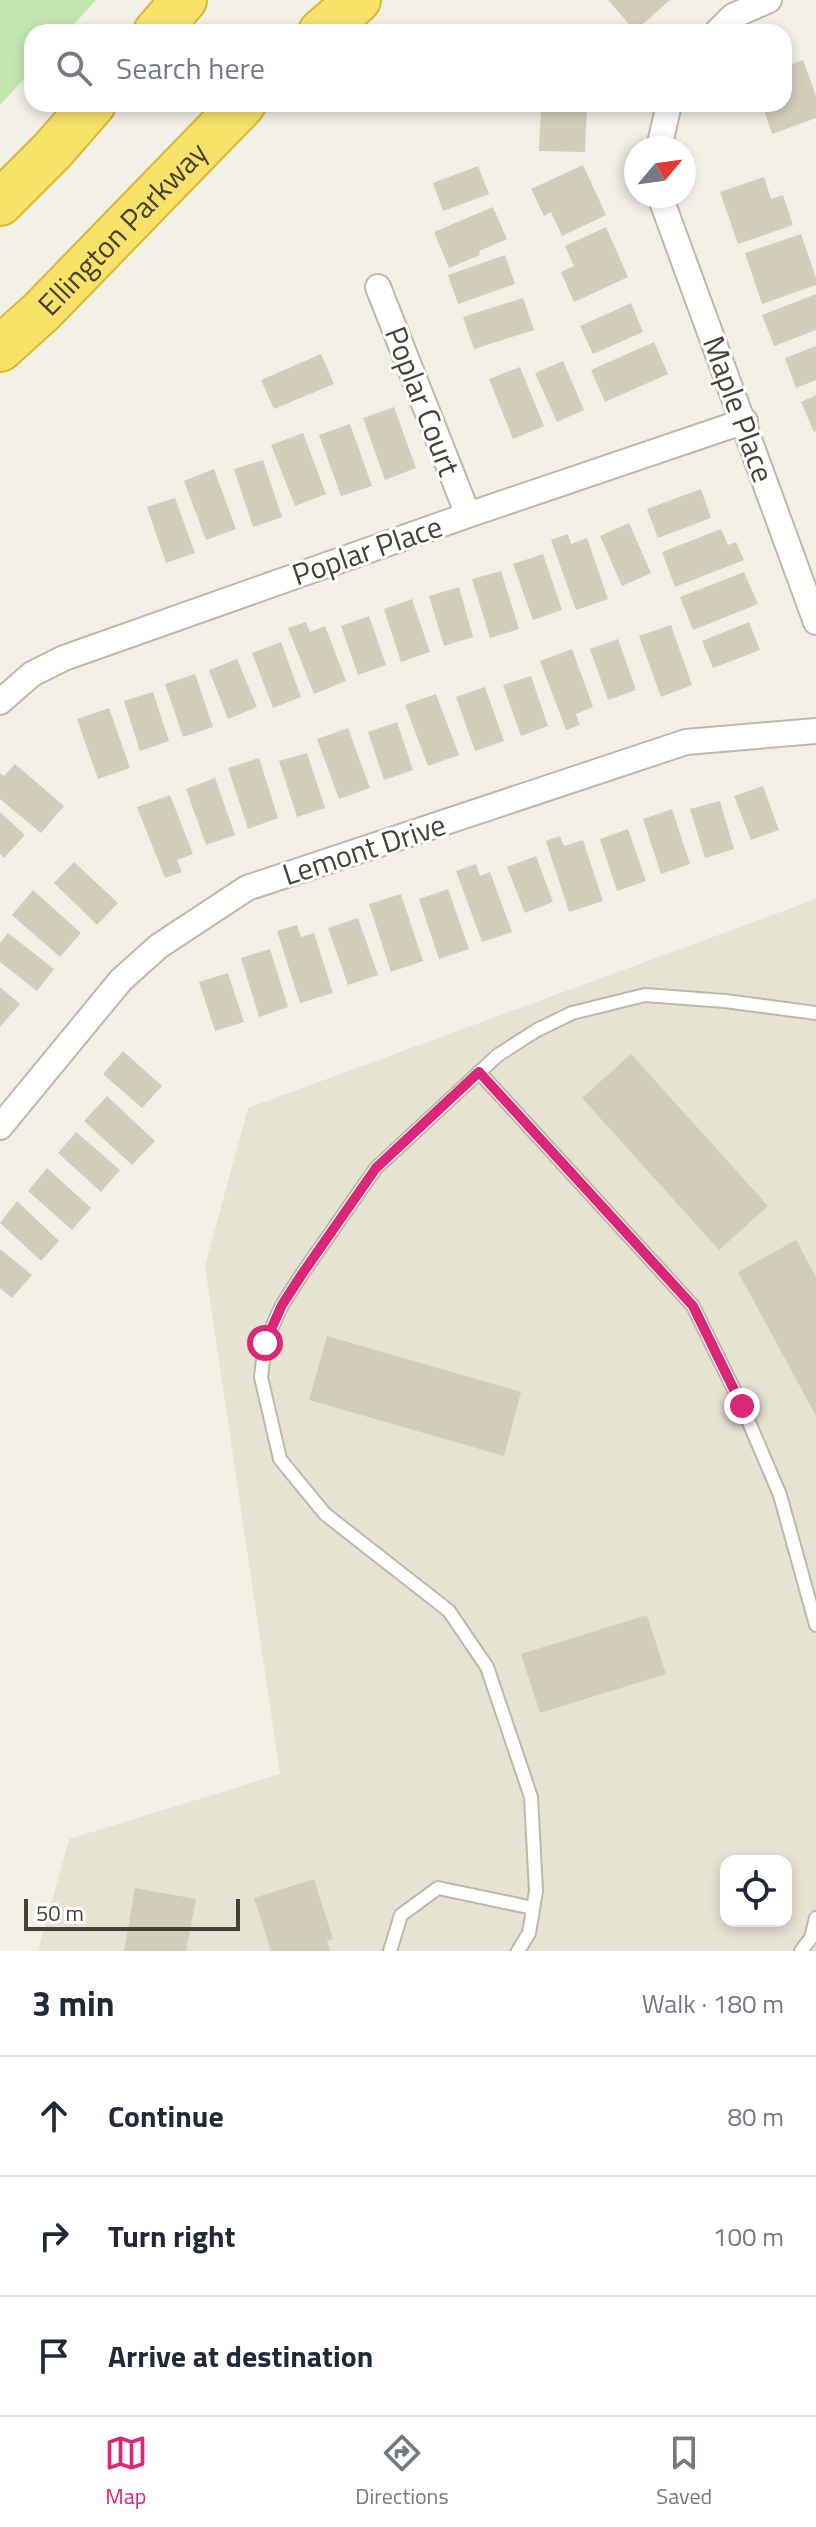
<!DOCTYPE html>
<html lang="en">
<head>
<meta charset="utf-8">
<style>
  :root { --surface:#fff; --page:#f6f6f7; --text:#1f2937; --muted:#747a83; --line:#e0e1e3; --accent:#db2777 }
  body { margin:0; font-family:"Titillium Web",sans-serif; background:var(--page); color:var(--text) }
  .controls { position:absolute; right:24px; bottom:24px; display:grid; overflow:hidden; border-radius:16px; box-shadow:0 4px 12px #0003 }
  .controls button { width:72px; height:72px; display:grid; place-items:center; padding:0; border:0; border-bottom:2px solid var(--line); background:var(--surface); color:var(--text); font:40px sans-serif }
  .compass { position:absolute; left:624px; top:136px; width:72px; height:72px; border-radius:50%; background:var(--surface); box-shadow:0 4px 12px #0003; rotate:61deg }
  .scale { position:absolute; left:24px; bottom:20px; width:216px; box-sizing:border-box; padding-left:8px; border:4px solid #444135; border-top:0; font-size:22px; line-height:28px; white-space:nowrap; color:#444135; -webkit-text-stroke:6px #fff; paint-order:stroke }
  .stop { position:absolute; width:24px; height:24px; margin:-18px; border:6px solid #db2777; border-radius:50%; background:#fff }
  .stop.end { background:#db2777; border-color:#fff; box-shadow:0 2px 8px #0008 }
  .list { margin:0; padding:0; list-style:none }
  h2 { display:flex; justify-content:space-between; align-items:center; height:104px; margin:0; padding:0 32px; font-size:34px }
  h2 small { font-size:26px; font-weight:400; color:var(--muted) }
  .list li { display:grid; grid-template-columns:52px 1fr auto; gap:24px; align-items:center; box-sizing:border-box; height:120px; padding:0 32px; border-top:2px solid var(--line) }
  .list b { display:block; font-size:30px; white-space:nowrap }
  .list em { font-size:26px; font-style:normal; color:var(--muted) }
  .icon { flex:none; width:44px; height:44px; fill:none; stroke:currentColor; stroke-width:2; stroke-linecap:round; stroke-linejoin:round }
  .map { position:relative; flex:none; width:816px; height:1951px; overflow:hidden }
  .search { position:absolute; background:var(--surface); box-shadow:0 4px 12px #0003; left:24px; right:24px; top:24px; height:88px; display:flex; align-items:center; gap:20px; box-sizing:border-box; padding:0 28px; border-radius:24px; color:var(--muted); font-size:30px }
  .sheet { height:464px; background:var(--surface) }
  nav { display:flex; justify-content:space-around; align-items:center; box-sizing:border-box; height:112px; border-top:2px solid var(--line); background:var(--surface); font-size:22px; color:var(--muted) }
  nav a { display:grid; justify-items:center; gap:4px }
  nav .on { color:var(--accent) }
  .map>svg:first-child { display:block }
</style>
</head>
<body>
<div class="map">
<svg width="816" height="1951" viewBox="0 0 816 1951">
  <rect width="100%" height="100%" fill="#f2f0e5"/>
  <path fill="#e6e3d3" fill-rule="evenodd" d="M816,899V1951H38L69,1839L280,1774L205,1266L248,1108ZM726,1861H786V1921H726Z"/>
  <path fill="#c3e5af" d="M0,0H96L67,32H32V70L0,105Z"/>
  <path fill="#d3cebb" d="M608,0H670L635,31Z
    M803,60L816,96V118L772,134L762,104H784V67Z
    M541,104H587L585,152L539,151Z
    M583,165L606,215L562,236L551,212L544,216L531,189Z
    M478,166L489,194L443,211L433,183Z
    M764,177L771,199L783,195L793,225L738,244L720,192Z
    M493,207L507,239L479,251L480,255L449,268L434,232Z
    M606,227L628,277L574,302L561,272L574,266L565,246Z
    M801,234L816,278V285L762,304L745,253Z
    M505,255L515,284L458,304L448,275Z
    M816,294V330L774,346L762,315Z
    M523,298L534,330L474,349L463,317Z
    M631,303L643,332L593,354L580,326Z
    M654,342L668,374L605,402L591,370Z
    M816,346V380L796,388L785,358Z
    M321,354L334,384L274,409L261,380Z
    M563,361L584,410L557,422L535,373Z
    M520,367L544,426L513,439L489,379Z
    M816,395V431L814,432L801,402Z
    M394,407L416,468L385,480L363,418Z
    M350,424L372,486L341,496L319,435Z
    M303,433L326,494L295,506L271,445Z
    M263,460L282,517L253,527L234,469Z
    M214,469L236,529L206,540L184,481Z
    M701,489L711,518L658,538L647,509Z
    M175,498L195,553L166,563L147,507Z
    M629,523L651,573L622,586L600,536Z
    M721,529L728,545L736,542L744,560L675,587L662,552Z
    M568,534L571,544L587,538L608,599L576,610L551,540Z
    M543,554L562,610L533,620L513,564Z
    M501,571L519,629L490,638L472,579Z
    M744,572L758,604L693,630L680,597Z
    M459,587L473,637L444,646L429,596Z
    M412,599L430,652L401,662L384,609Z
    M369,616L386,665L358,675L341,626Z
    M306,622L310,632L325,626L346,681L314,694L288,628Z
    M749,622L760,650L713,668L702,641Z
    M671,625L692,685L661,697L639,636Z
    M618,639L636,690L608,700L590,649Z
    M281,642L301,697L273,708L252,653Z
    M572,649L593,707L576,714L580,725L566,730L540,661Z
    M237,659L257,707L228,719L209,670Z
    M195,674L213,727L183,737L165,684Z
    M531,676L548,726L521,736L503,685Z
    M485,687L504,741L475,751L456,697Z
    M153,692L169,741L140,751L124,701Z
    M436,694L459,755L428,766L405,705Z
    M109,708L130,768L98,779L77,719Z
    M397,722L413,770L384,780L368,732Z
    M348,728L370,788L339,799L317,739Z
    M307,753L325,808L297,817L279,761Z
    M259,758L278,818L248,829L228,768Z
    M15,764L64,806L41,833L0,799V773L4,776Z
    M215,778L235,835L206,845L186,789Z
    M763,786L779,830L751,840L734,796Z
    M170,795L193,854L177,860L182,872L165,878L137,807Z
    M720,801L734,849L705,858L690,809Z
    M672,809L690,864L661,874L643,819Z
    M0,812L25,835L4,858L0,854Z
    M628,829L646,881L617,891L600,839Z
    M560,836L564,846L583,840L603,901L569,912L546,841Z
    M536,856L553,902L525,913L507,867Z
    M74,862L118,903L97,925L54,883Z
    M476,864L480,876L490,872L512,932L482,942L456,871Z
    M448,889L469,949L439,959L419,899Z
    M33,890L81,933L60,957L12,915Z
    M401,894L423,961L391,972L369,904Z
    M358,918L378,975L348,985L328,928Z
    M297,925L301,937L314,933L333,993L300,1003L277,931Z
    M8,933L54,969L37,991L0,962V943Z
    M270,949L288,1007L259,1017L241,958Z
    M228,973L244,1022L215,1031L199,982Z
    M0,987L20,1004L0,1027Z
    M123,1051L162,1086L142,1108L103,1074Z
    M631,1054L768,1206L719,1250L582,1098Z
    M107,1096L155,1141L132,1165L84,1121Z
    M76,1132L120,1170L101,1192L58,1153Z
    M47,1168L91,1208L72,1230L28,1191Z
    M17,1201L59,1241L41,1261L0,1223Z
    M796,1240L816,1277V1416L738,1272Z
    M0,1249L32,1275L12,1298L0,1288Z
    M327,1336L521,1392L504,1456L309,1400Z
    M647,1615L666,1674L540,1713L521,1654Z
    M314,1879L333,1939L327,1941L330,1951H271L254,1898Z
    M135,1888L196,1899L186,1951H124Z"/>
  <g fill="none" stroke-linecap="round" stroke-linejoin="round">
    <g stroke="#bdb9a8" stroke-width="16">
      <path id="lane" d="M479,1072L693,1306L742,1406L780,1495L816,1625
        M390,1951L401,1915L438,1888L533,1908
        M518,1951L529,1933L536,1891L531,1797L487,1667L449,1611L325,1514L280,1459L261,1377L265,1343L282,1305L302,1274L376,1168L498,1055L537,1030L572,1013L645,995L725,1001L816,1013
        M801,1951L811,1938L816,1918"/>
    </g>
    <g stroke="#bdb9a8" stroke-width="28">
      <path id="street" d="M717,32L733,16L769,0
        M659,148L669,104
        M660,196L816,622
        M378,287L468,515
        M0,702L32,674L64,658L468,515L745,421
        M0,1127L121,980L159,946L247,888L686,742L816,731"/>
    </g>
    <g stroke="#d7b93a" stroke-width="48">
      <g id="highway">
        <path d="M156,32L184,0"/>
        <path d="M321,32L358,0"/>
        <path d="M0,203L52,151L93,104"/>
        <path id="s1" d="M0,349L42,311L243,104"/>
      </g>
    </g>
    <use href="#lane" stroke="#fff" stroke-width="12"/>
    <use href="#street" stroke="#fff" stroke-width="24"/>
    <use href="#highway" stroke="#f8e269" stroke-width="44"/>
  </g>
  <g fill="none" stroke-linecap="round" stroke-linejoin="round">
    <path stroke="#db2777" stroke-width="10" d="M265,1343L282,1305L302,1274L376,1168L479,1072L693,1306L742,1406"/>
  </g>
  <g text-anchor="middle" dominant-baseline="central" stroke-width="6" stroke-linejoin="round" paint-order="stroke">
    <g font-size="30" fill="#444135" stroke="#fff">
      <text stroke="none"><textPath href="#s1" startOffset="172">Ellington Parkway</textPath></text>
      <text transform="translate(423 401) rotate(69)">Poplar Court</text>
      <text transform="translate(739 409) rotate(70)">Maple Place</text>
      <text transform="translate(367 550) rotate(-19)">Poplar Place</text>
      <text transform="translate(364 849) rotate(-18)">Lemont Drive</text>
    </g>
  </g>
</svg>
<div class="controls">
<button><svg class="icon" aria-label="locate" viewBox="0 0 24 24"><circle cx="12" cy="12" r="6"/><path d="M12 2v4M12 18v4M2 12h4M18 12h4"/></svg></button>
</div>
<svg class="compass" viewBox="-18 -18 36 36"><path d="M0-13l5 13h-10z" fill="#e53935"/><path d="M0 13l5-13h-10z" fill="#747a83"/></svg>
<div class="scale">50 m</div>
<div class="stop" style="left:265px;top:1343px"></div>
<div class="stop end" style="left:742px;top:1406px"></div>
<div class="search"><svg class="icon" aria-label="search" viewBox="0 0 24 24"><circle cx="10" cy="10" r="6"/><path d="M15 15l6 6"/></svg>Search here</div>
</div>
<section class="sheet">
<h2>3 min<small>Walk · 180 m</small></h2>
<ul class="list">
<li><svg class="icon" aria-label="ahead" viewBox="0 0 24 24"><path d="M12 20V5M6 11l6-6 6 6"/></svg><div><b>Continue</b></div><em>80 m</em></li>
<li><svg class="icon" aria-label="right" viewBox="0 0 24 24"><path d="M7 20v-9h11M14 6l5 5-5 5"/></svg><div><b>Turn right</b></div><em>100 m</em></li>
<li><svg class="icon" aria-label="arrive" viewBox="0 0 24 24"><path d="M6 21V4h12l-3 4 3 4H6"/></svg><div><b>Arrive at destination</b></div></li>
</ul>
</section>
<nav>
<a class="on"><svg class="icon" aria-label="map" viewBox="0 0 24 24"><path d="M3 6l6-2 6 2 6-2v14l-6 2-6-2-6 2zM9 4v14M15 6v14"/></svg>Map</a>
<a><svg class="icon" aria-label="directions" viewBox="0 0 24 24"><path d="M12 3l9 9-9 9-9-9zM9 14v-3h6M13 9l2 2-2 2"/></svg>Directions</a>
<a><svg class="icon" aria-label="saved" viewBox="0 0 24 24"><path d="M7 4h10v16l-5-4-5 4z"/></svg>Saved</a>
</nav>
</body>
</html>
